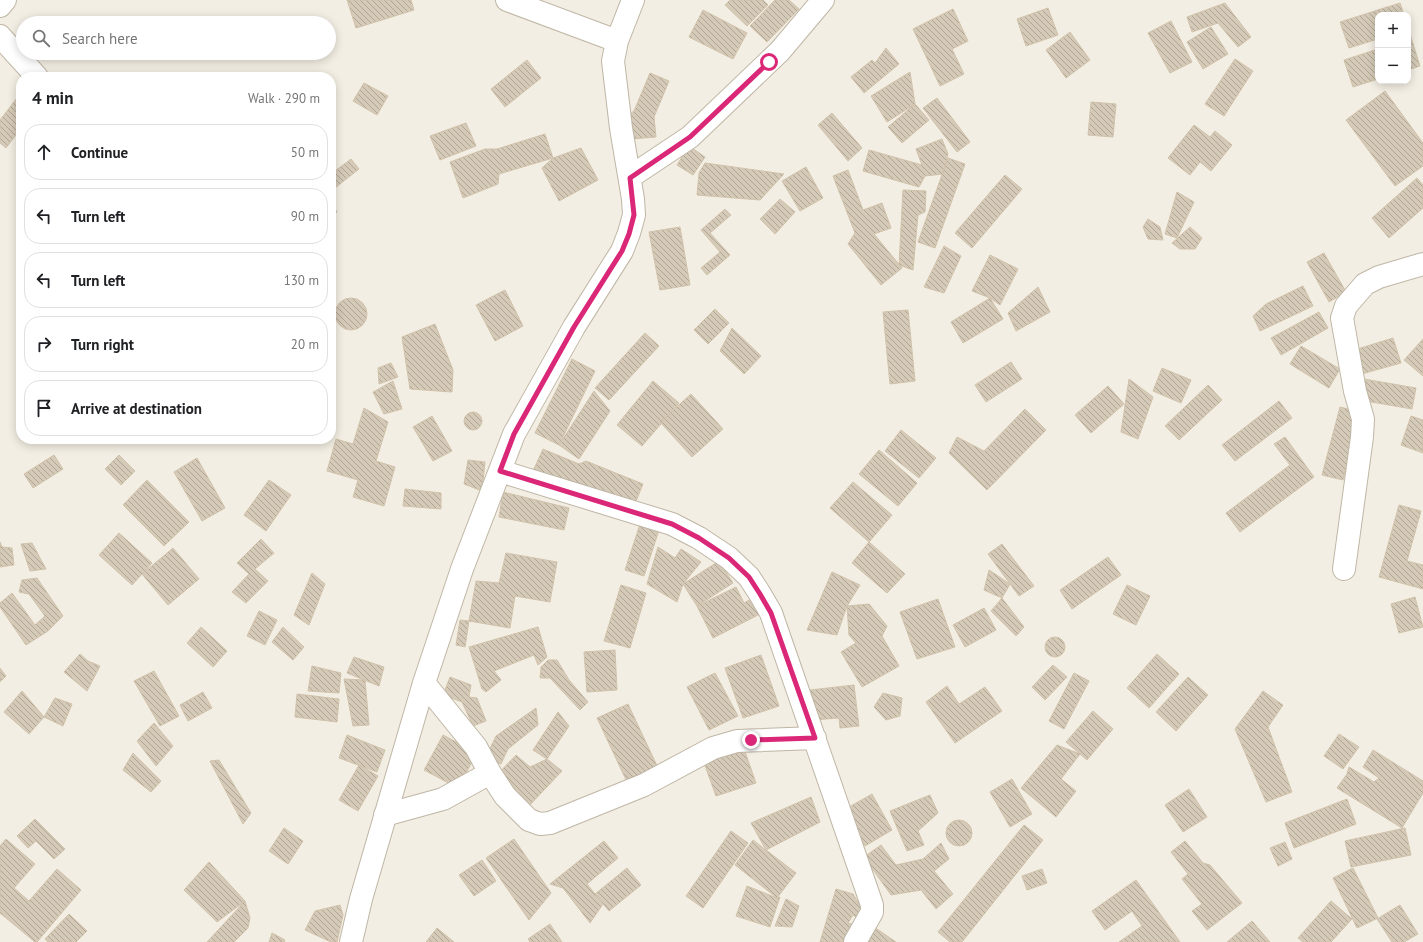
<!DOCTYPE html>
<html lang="en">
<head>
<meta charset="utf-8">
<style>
  :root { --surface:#fff; --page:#f2f2f2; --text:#202124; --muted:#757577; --line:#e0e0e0 }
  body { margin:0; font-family:"PT Sans",sans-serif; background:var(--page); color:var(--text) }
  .controls { position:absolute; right:12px; top:12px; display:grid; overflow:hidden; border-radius:8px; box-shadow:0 2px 10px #0003 }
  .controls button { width:36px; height:36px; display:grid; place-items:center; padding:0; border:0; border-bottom:1px solid var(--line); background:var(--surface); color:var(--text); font:20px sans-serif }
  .stop { position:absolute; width:12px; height:12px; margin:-9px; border:3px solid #db2777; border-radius:50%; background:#fff }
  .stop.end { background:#db2777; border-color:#fff; box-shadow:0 1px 4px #0008 }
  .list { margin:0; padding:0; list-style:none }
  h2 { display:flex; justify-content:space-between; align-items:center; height:52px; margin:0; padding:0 16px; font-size:17px }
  h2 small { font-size:13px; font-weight:400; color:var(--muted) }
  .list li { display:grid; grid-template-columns:26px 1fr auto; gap:12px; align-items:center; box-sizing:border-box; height:56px; margin:0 8px 8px; padding:0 8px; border:1px solid var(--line); border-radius:16px }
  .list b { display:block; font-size:15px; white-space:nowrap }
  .list em { font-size:13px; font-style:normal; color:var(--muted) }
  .icon { flex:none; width:22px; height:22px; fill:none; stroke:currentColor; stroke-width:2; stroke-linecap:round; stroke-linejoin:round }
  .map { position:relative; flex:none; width:1423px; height:942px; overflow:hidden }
  .search { position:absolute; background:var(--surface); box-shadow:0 2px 10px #0003; left:16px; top:16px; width:320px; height:44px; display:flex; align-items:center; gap:10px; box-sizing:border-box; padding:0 14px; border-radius:22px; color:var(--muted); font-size:15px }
  .panel { position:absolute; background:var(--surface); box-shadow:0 2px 10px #0003; left:16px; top:72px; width:320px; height:372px; border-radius:16px }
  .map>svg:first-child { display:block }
</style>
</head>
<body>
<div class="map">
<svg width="1423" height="942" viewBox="0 0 1423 942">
  <defs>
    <pattern id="building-back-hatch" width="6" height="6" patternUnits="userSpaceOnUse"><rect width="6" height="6" fill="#d5cab7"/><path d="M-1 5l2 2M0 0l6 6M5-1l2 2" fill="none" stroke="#afa595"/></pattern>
  </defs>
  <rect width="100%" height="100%" fill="#f3eee3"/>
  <path fill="url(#building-back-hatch)" stroke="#d1c2aa" d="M347,0H411L414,10L356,28Z
    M730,0H763L768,5L747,26L725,5Z
    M775,0H789L799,9L767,42L750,26Z
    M1225,3L1251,37L1238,47L1218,23L1192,32L1187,17Z
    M1400,3L1404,15H1378V39L1349,48L1340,22Z
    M1048,8L1058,35L1026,46L1017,19Z
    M953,9L968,41L952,49L964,74L940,86L913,29Z
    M703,10L747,33L733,59L689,37Z
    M1171,21L1192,62L1170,73L1148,33Z
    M1211,27L1228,54L1203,69L1187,42Z
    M1408,28L1420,66L1408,70Z
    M1070,32L1090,60L1066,78L1046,50Z
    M886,48L899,64L864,93L851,77L872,60L875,63Z
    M1378,49V79L1353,87L1344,60Z
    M1235,59L1253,71L1224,116L1205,104Z
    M527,60L541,78L505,107L491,89Z
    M910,72L915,104L887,122L871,96Z
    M650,73L669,81L654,117L656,137L632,139L630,114L634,111Z
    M364,83L388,96L377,115L353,101Z
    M1385,91L1423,143V166L1395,186L1346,120Z
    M17,98L21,101V128L6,148L0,143V120Z
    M937,98L970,142L957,152L923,108Z
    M1091,102L1116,104L1113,137L1088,135Z
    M915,104L929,120L902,143L888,127Z
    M832,113L862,148L848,161L818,125Z
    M466,123L476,146L440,160L430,136Z
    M1194,125L1210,137L1215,131L1232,145L1211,171L1200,162L1190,175L1168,158Z
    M545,134L553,158L499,174L498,184L463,198L450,162L485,149H497Z
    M942,139L948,154L943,174L925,176L919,187L863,171L869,150L922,165L916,149Z
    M689,146L705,157L693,175L677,165Z
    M581,148L598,180L559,201L542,168L553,158Z
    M948,158L965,164L935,248L918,242Z
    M351,159L359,169L331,191V174Z
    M705,163L784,174L760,200L697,195L699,173Z
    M806,167L823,198L800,211L782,181Z
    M848,170L863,210L882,203L891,228L874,234L902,268L881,285L848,244L855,233L833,176Z
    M1005,175L1022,189L972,248L955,233Z
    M1417,178L1423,185V208L1389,238L1372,218Z
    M903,190L926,191L925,212L918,215L913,270L899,265Z
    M1177,192L1194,202L1177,238L1165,234Z
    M780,199L795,212L775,234L760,219Z
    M331,203L337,212L331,216Z
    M725,209L731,215L710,233L730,255L707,275L701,268L720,252L701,230Z
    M1148,219L1160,227L1163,240L1148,239L1143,227Z
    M680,227L690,285L660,290L649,232Z
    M1190,227L1202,238L1195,249H1180L1172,243Z
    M944,246L961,256L944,293L924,287Z
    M1324,253L1346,292L1329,302L1307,262Z
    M990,255L1018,269L1000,305L990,298L972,291Z
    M1303,286L1313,306L1260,331L1253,316L1266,304Z
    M1038,287L1050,312L1016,331L1008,313Z
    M505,290L523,326L495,341L476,305Z
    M990,298L1003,319L963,343L951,322Z
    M335 314a16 16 0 1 1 32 0a16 16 0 1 1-32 0Z
    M715,309L729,323L708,344L694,330Z
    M908,310L915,381L890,384L883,312Z
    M1319,312L1328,328L1281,355L1271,338Z
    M435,324L453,370L452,392L410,389L402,337Z
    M732,328L761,356L744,374L720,351Z
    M645,333L659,346L609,400L595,388Z
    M1393,338L1401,363L1358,375L1351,351Z
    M1423,339V376L1404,360Z
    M1301,346L1340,369L1329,388L1290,364Z
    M572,359L595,371L559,445L535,433Z
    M1011,362L1022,379L986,402L975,385Z
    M391,363L398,377L379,384L378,368Z
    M1162,368L1191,380L1181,403L1153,391Z
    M1129,379L1153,397L1138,439L1121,432Z
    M1364,379L1416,388L1412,409L1360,400Z
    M393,381L402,409L384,414L373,392Z
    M653,381L679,403L642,446L617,425Z
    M1208,385L1222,400L1179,440L1165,426Z
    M1108,386L1124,404L1091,433L1075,415Z
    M594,391L610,411L579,459L559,445Z
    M691,394L723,429L692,457L660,422Z
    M1279,401L1292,418L1235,461L1222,445Z
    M1340,407L1360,412L1343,480L1322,475Z
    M364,408L388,422L376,461L395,467L384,506L353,497L358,480L327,471L336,439L353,444Z
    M1025,409L1046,430L987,490L949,453L957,437L984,451Z
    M464 421a9 9 0 1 1 18 0a9 9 0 1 1-18 0Z
    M432,416L452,451L433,461L413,427Z
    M1411,416L1423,420V453L1401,445Z
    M901,430L936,458L919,478L885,451Z
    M1285,437L1314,477L1240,532L1226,513L1290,465L1274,444Z
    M543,449L579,464L586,461L643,484L632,511L533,471Z
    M879,450L917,483L898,506L859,474Z
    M54,455L63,469L33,488L24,474Z
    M119,455L135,471L121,485L105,469Z
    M197,458L225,508L202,521L174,472Z
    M468,460L485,462L482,491L464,484Z
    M147,480L189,522L164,546L123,505Z
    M269,480L291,495L266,531L244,515Z
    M853,482L892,515L869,542L830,508Z
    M405,489L441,493V509L403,506Z
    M503,492L569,508L564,530L499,517Z
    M1399,505L1421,511L1407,561L1423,565V589L1379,577Z
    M640,524L659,530L644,576L625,570Z
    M119,533L152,563L132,585L99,555Z
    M261,539L274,553L255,569L268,581L246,603L232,592L249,574L237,563Z
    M0,542L2,547L12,548L14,565L0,567Z
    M869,542L905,574L887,593L852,563Z
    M32,543L46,569L30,571L21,544Z
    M1002,544L1034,586L1019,596L988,554Z
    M658,547L675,558L681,549L701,562L683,584L677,602L647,584Z
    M173,548L199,579L168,605L142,574Z
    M506,553L557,562L550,602L515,596L510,628L469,621L465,647L456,645L460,620L469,621L476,581L499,583Z
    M1108,557L1121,575L1072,609L1060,590Z
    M719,561L733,583L697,606L683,584Z
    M989,570L1010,584L1002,598L984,590Z
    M832,572L860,585L847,606L837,635L807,630Z
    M312,573L325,584L309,625L294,615Z
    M37,578L63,616L48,631L26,645L0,607V603L12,593L35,625L45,616L29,594L19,592L22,580Z
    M621,585L646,593L630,648L604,641Z
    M1127,585L1150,596L1136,625L1113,614Z
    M736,587L744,603L753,598L762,613L713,638L697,606Z
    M1415,597L1423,627L1399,633L1391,604Z
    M1002,598L1024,627L1016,636L991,611Z
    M938,599L955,647L917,659L900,612Z
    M869,604L887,626L882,636L899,666L862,687L841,652L856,643L849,635L847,606Z
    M984,608L996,630L965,647L953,625Z
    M259,611L277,620L265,645L247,636Z
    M201,627L227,651L213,667L187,643Z
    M283,627L304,647L293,660L272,642Z
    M538,627L547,657L538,665L534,655L494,671L501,680L486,692L482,689L469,647Z
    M1045 647a10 10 0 1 1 20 0a10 10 0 1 1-20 0Z
    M615,650L617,690L587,692L584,652Z
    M80,654L88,661L100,666L87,691L64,672Z
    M1157,654L1179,674L1149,708L1127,688Z
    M761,655L779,706L743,718L725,668Z
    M354,657L384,667L379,686L347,673Z
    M548,660H557L569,680L588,702L580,710L550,678H540L541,667Z
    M1053,665L1067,677L1045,700L1032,687Z
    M312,666L341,673L339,693L308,691Z
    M0,668L6,676L0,682Z
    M154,671L179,716L160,726L134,681Z
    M715,673L738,716L709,730L687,687Z
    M1074,673L1089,681L1064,729L1049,721Z
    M450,677L471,685L469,697L477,698L486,721L473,726L462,702L443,695Z
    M1188,677L1208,695L1176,731L1156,712Z
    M344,679L365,680L369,725L353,726Z
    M854,685L859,726L840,728L839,718L813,720L810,690Z
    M947,686L959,704L985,687L1002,711L955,743L926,702Z
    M22,691L44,717L29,734L4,712Z
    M1263,691L1283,705L1268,727L1292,792L1266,802L1235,729Z
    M203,692L212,708L188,721L180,705Z
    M883,693L902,698L900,716L886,720L874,707Z
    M297,694L339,699L337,722L295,717Z
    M55,698L72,704L63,726L44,717Z
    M628,704L659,770L628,784L597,718Z
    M536,708L538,725L508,749L501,764L486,757L496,736Z
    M1093,711L1113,729L1087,760L1066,742Z
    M558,712L569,726L547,759L533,750Z
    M154,723L173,746L156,766L137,741Z
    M1339,734L1359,747L1343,769L1324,756Z
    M347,735L385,750L377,772L339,758Z
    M443,735L477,753L458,788L424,770Z
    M1057,745L1080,754L1061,779L1076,791L1056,817L1021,788Z
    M743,746L756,783L716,796L703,760Z
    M1373,750L1423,781V793L1402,828L1337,788L1347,774L1349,767L1374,782L1379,778L1363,767Z
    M133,753L161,781L151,792L123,770Z
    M516,755L530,767L547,759L562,771L528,807L495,777Z
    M219,760L251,813L243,824L210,761Z
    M359,765L378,776L358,811L339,800Z
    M1012,779L1032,814L1010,827L990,792Z
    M1189,789L1207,817L1183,832L1165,805Z
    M872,794L892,830L865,846L844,810Z
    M930,795L938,813L918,831L924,845L907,851L890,811Z
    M811,797L820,822L766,850L751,823Z
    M1347,799L1356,824L1294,848L1285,823Z
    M35,819L65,849L54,859L36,841L28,848L17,836Z
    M946 833a13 13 0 1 1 26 0a13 13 0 1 1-26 0Z
    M1024,825L1043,840L962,942H950L938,932Z
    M284,828L303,841L288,864L269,851Z
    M1405,828L1411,855L1351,867L1345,841Z
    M731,831L748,843L703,908L686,896Z
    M6,839L35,864L14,888L29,901L57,869L81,890L37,942H35L0,913V846Z
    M514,839L551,893L529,920L486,858Z
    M753,840L796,873L777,898L735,865Z
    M604,841L618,858L587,884L603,904L590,923L563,888L550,884Z
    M1185,841L1203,863L1210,865L1242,903L1207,930L1192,911L1202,904L1182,879L1188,874L1171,852Z
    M1285,842L1292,859L1278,866L1270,848Z
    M941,843L949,859L934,871L953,894L936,909L921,890L891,895L864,857L881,845L896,865L923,859Z
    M482,860L496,881L474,896L459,875Z
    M209,862L245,901L217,922L184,890Z
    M627,868L641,885L609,911L595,894Z
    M1353,868L1378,918L1357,928L1333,878Z
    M1042,869L1047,883L1027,890L1022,876Z
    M1136,880L1180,942H1119L1142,926L1132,911L1105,930L1092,911Z
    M747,886L777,898L780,897L770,927L736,916Z
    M836,889L853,894L861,907L865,909L859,919L853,915L848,923L855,925L845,942H820Z
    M786,899L799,906L792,927L775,926Z
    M245,901L250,918L248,928L234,942H207Z
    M1331,901L1352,919L1331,942H1303L1298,938Z
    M340,905L343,915L337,942H331L305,930L315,911Z
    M1400,905L1418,934L1404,942H1392L1377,919Z
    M69,914L87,931L76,942H48L45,939Z
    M1252,921L1270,942H1227Z
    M550,924L562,942H530L528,939Z
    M874,927L896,942H864Z
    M437,928L454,942H426Z
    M272,933L285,940L284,942H269Z"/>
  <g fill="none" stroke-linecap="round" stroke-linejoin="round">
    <g stroke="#bfb6a5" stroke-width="24">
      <path id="minor" d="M507,0L617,41
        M0,6L5,0
        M0,36L37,77
        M630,177L690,137L780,51L823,0
        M500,471L672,524L699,538L729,558L749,577L760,594L771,613L872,905V912L855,942
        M1344,569L1362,437L1363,419L1355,391L1342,318L1346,306L1365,284L1379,277L1423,264
        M424,683L476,747L490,773L505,796L529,820L540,824L550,823L644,785L713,748L737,741L815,738
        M385,815L443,799L490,773
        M351,942L361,899L424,683L462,569L514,434L574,327L622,251L629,233L634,215L633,199L621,128L613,61L617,41L633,0"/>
    </g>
    <use href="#minor" stroke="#fff" stroke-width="22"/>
  </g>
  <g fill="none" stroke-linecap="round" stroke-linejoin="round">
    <path stroke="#db2777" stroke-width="5" d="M751,740L815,738L771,613L760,594L749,577L729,558L699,538L672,524L500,471L514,434L574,327L622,251L629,234L634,215L630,178L690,137L769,62"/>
  </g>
</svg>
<div class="controls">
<button>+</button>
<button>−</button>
</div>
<div class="stop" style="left:769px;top:62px"></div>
<div class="stop end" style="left:751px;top:740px"></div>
<div class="search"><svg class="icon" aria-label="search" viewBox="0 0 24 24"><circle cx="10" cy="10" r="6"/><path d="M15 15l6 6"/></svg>Search here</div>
<section class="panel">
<h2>4 min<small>Walk · 290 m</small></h2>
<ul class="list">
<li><svg class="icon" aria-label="ahead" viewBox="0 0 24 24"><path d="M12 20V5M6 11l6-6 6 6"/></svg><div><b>Continue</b></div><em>50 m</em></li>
<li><svg class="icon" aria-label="left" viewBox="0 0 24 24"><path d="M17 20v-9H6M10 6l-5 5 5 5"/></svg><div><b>Turn left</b></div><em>90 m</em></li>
<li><svg class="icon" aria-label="left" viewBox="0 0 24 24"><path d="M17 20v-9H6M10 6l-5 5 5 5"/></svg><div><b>Turn left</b></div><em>130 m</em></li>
<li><svg class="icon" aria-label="right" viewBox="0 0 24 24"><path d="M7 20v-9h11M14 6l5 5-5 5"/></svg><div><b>Turn right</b></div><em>20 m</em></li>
<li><svg class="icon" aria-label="arrive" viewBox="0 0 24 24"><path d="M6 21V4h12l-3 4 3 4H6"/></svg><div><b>Arrive at destination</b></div></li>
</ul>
</section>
</div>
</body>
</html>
